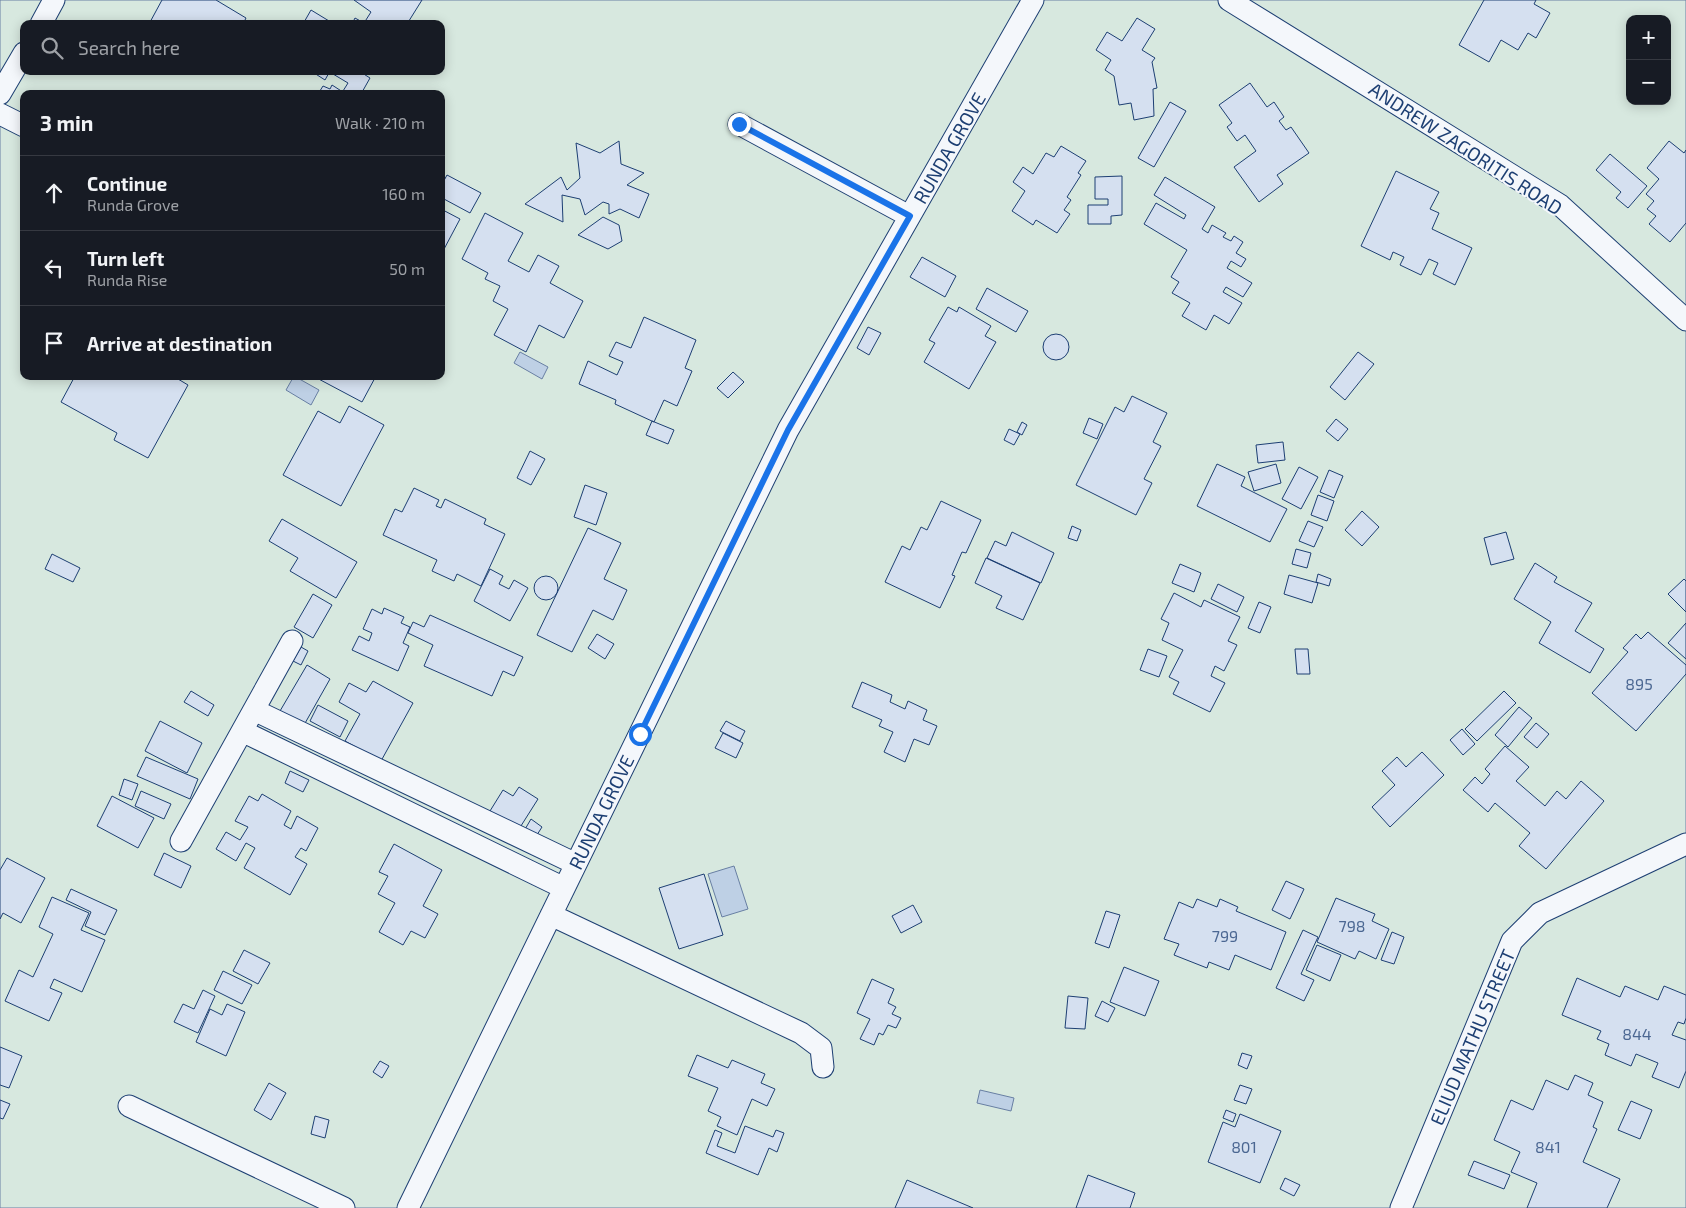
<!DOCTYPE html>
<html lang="en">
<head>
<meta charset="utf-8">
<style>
  :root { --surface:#171b24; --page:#20242c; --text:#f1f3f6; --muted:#9ea1a6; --line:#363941 }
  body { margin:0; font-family:"Exo 2",sans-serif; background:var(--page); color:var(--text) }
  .controls { position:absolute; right:15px; top:15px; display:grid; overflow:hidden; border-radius:10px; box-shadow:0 2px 12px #0003 }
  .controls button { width:45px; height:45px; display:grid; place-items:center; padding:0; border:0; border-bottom:1px solid var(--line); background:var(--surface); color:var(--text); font:25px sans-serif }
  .stop { position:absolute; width:15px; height:15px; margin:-11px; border:4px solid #1a73e8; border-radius:50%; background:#fff }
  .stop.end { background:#1a73e8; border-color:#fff; box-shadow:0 1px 5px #0008 }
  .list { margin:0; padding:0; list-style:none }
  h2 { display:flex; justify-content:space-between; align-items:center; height:65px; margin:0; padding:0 20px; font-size:21px }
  h2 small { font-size:16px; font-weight:400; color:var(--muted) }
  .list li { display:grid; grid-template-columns:32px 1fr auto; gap:15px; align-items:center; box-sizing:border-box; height:75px; padding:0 20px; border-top:1px solid var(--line) }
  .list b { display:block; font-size:19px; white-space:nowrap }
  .list p { margin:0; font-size:16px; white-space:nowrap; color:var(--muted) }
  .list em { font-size:16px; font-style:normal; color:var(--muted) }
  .icon { flex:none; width:28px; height:28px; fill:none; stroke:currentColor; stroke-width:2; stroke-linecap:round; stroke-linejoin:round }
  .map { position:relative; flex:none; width:1686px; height:1208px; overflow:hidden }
  .search { position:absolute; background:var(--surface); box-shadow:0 2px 12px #0003; left:20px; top:20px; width:425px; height:55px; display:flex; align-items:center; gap:12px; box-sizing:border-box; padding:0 18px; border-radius:10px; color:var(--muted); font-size:19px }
  .panel { position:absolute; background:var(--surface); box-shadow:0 2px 12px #0003; left:20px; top:90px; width:425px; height:290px; border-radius:10px }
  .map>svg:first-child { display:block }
</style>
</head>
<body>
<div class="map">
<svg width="1686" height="1208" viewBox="0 0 1686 1208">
  <rect width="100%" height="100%" fill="#f4f7fb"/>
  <path fill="#d7e8df" stroke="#687fa3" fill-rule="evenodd" d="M0,0H1686V1208H0ZM1630,19H1667V101H1630ZM24,24H441V71H24ZM24,94H441V376H24Z"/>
  <path fill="#bed0e5" stroke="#687fa3" d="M520,352L548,367L542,379L514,363Z
    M294,376L319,390L311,405L286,390Z
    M734,866L748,909L722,917L708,874Z
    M980,1090L1014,1098L1011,1111L977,1103Z"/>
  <path fill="#d5e0f0" stroke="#1d3f73" d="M162,0H216L246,18L243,24H149Z
    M354,0H422L407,24H352L355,18L364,23L371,12Z
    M1484,0H1536L1534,4L1550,13L1536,38L1528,33L1518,50L1501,40L1489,62L1459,45Z
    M311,10L334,24H303Z
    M1137,18L1155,29L1142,50L1155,58L1152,62L1157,88L1153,89L1154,116L1134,120L1131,103L1119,105L1114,76L1105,70L1111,60L1096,50L1107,32L1122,41Z
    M311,71H330L325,80Z
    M335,71H359L370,78L361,94H347L343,91L348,83L333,74Z
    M1250,83L1267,107L1274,102L1284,117L1279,121L1286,130L1291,127L1309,153L1277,175L1283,184L1259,202L1234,167L1256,151L1245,135L1237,141L1227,127L1232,123L1219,105Z
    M332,85L346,94H318L323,86L330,89Z
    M1170,102L1186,111L1154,167L1138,158Z
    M619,141L621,164L644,173L627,185L649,194L639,218L620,209L609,214V204L603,202L585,215L580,199L562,195L563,222L525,204L561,177L567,190L580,178L576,143L600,153Z
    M1669,141L1684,153L1686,150V223L1670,242L1649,224L1656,216L1647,209L1654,201L1646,194L1659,179L1647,168Z
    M1061,146L1086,161L1078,173L1081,175L1067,197L1071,200L1064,210L1070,214L1057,233L1036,220L1033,225L1012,211L1025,191L1013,182L1023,167L1033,174L1046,153L1054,157Z
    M1610,154L1647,186L1628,208L1616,198L1621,192L1596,170Z
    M1396,171L1439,192L1430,209L1439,213L1432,229L1472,248L1455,285L1433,274L1438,263L1429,259L1421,275L1400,265L1404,257L1393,252L1390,260L1361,246Z
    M447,175L481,193L470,213L444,199L441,203V186Z
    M1122,176V215L1111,216V224H1088V205H1108V199H1095V177Z
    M1165,177L1215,207L1202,229L1208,233L1212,225L1226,233L1223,237L1231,241L1234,236L1243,242L1236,253L1246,259L1241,267L1231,261L1227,268L1252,283L1243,297L1226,287L1223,292L1242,303L1229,324L1214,315L1206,330L1182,316L1190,303L1172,293L1179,282L1171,277L1187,250L1144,224L1156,203L1184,219L1186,215L1154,195Z
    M441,209L460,219L443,251L441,250Z
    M485,213L523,233L508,261L529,272L538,255L559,266L550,283L583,301L564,338L539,325L526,352L494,335L508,309L493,301L500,286L485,279L488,273L462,259Z
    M603,217L619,225L622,241L608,249L578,235Z
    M922,257L956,276L945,297L910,277Z
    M987,288L1028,311L1016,332L976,309Z
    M948,307L957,312L959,307L991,326L985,336L996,342L969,389L924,362L935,343L929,340Z
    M644,317L696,340L685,368L692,371L677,406L664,400L654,422L615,404L616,400L579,384L588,361L617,375L623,362L609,356L616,342L631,348Z
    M868,327L881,333L869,355L857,348Z
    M1043 347a13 13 0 1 1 26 0a13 13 0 1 1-26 0Z
    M1358,352L1374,364L1345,400L1330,387Z
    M733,372L744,382L728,398L717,388Z
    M75,376H173L188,385L148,458L114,440L117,433L61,402Z
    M313,376L350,378L376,376L362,402Z
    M1132,396L1167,413L1153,442L1161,446L1144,479L1152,483L1136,515L1076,485L1115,407L1124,412Z
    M349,406L384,425L341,506L283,475L318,411L340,423Z
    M1089,418L1103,424L1097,439L1083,433Z
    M1336,419L1348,429L1338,441L1326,431Z
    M652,421L674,430L668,444L646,435Z
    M1022,422L1027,425L1022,435L1017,432Z
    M1009,429L1020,434L1014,445L1004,440Z
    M1283,442L1285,460L1258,463L1256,445Z
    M530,451L545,459L531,485L517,478Z
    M1217,464L1245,477L1241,486L1287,509L1270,542L1197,506Z
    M1276,464L1281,483L1254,491L1248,472Z
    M1299,467L1318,477L1301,509L1282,499Z
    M1329,470L1343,476L1334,498L1320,492Z
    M585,485L607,493L596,525L574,517Z
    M414,488L439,500L436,506L441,508L445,499L486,519L484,524L505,534L481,586L457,574L454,581L432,571L437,560L383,535L395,509L402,512Z
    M1318,495L1334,501L1327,521L1311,515Z
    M941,501L981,520L966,553L962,552L952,575L955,576L940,608L885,582L902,546L910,550L921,527L927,530Z
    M1362,511L1379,527L1362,546L1345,530Z
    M282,519L357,562L336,598L290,571L298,558L269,541Z
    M1308,521L1323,527L1314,547L1299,541Z
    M1072,526L1081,530L1077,541L1068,538Z
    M588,528L621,543L604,579L627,590L613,620L593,610L572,652L537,635Z
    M1012,532L1054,553L1041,583L987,558L995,541L1006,546Z
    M1506,532L1514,559L1491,565L1484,538Z
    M1296,549L1311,553L1307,568L1292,564Z
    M52,554L80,568L73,582L45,569Z
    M986,558L1040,583L1023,620L996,608L1002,596L975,583Z
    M1535,563L1557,577L1554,582L1592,603L1575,631L1604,649L1590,673L1539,643L1551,622L1514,599Z
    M1180,564L1201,573L1194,592L1172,583Z
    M490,569L503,576L499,584L509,589L514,580L528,588L510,621L474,601Z
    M1318,574L1331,579L1329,586L1316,582Z
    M1289,575L1318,583L1312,603L1284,594Z
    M534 588a12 12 0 1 1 24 0a12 12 0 1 1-24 0Z
    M1684,579L1686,581V612L1668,594Z
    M1218,584L1244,597L1237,612L1211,599Z
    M1174,593L1201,607L1204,600L1240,617L1228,641L1237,645L1224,671L1215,666L1211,676L1225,683L1210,712L1173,694L1179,682L1169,677L1183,650L1162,640L1169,623L1161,619Z
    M313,594L332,605L313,638L294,627Z
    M1259,602L1271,607L1260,633L1248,628Z
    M384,608L404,617L401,623L410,627L403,643L409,646L398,671L352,650L359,636L369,641L372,633L363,629L372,609L382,614Z
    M430,615L523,657L514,676L503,671L492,696L424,666L433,645L408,633L413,622L424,627Z
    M1686,623V659L1668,643Z
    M1648,632L1686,665V674L1636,731L1592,693L1628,652L1623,648L1636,634L1641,639Z
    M597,634L614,644L605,659L588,648Z
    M301,647L308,651L301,665L293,661Z
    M1148,649L1167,656L1159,677L1140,670Z
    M1295,649H1308L1310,674H1297Z
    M307,665L330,679L304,725L280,711Z
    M373,681L413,703L381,761L345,741L360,714L339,702L349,683L366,692Z
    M862,682L892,695L890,702L905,709L908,701L927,710L923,720L937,726L929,745L914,739L905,762L884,752L893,732L879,726L882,720L852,707Z
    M191,691L214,705L208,716L184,702Z
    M1504,691L1516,703L1477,741L1465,729Z
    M318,705L348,721L340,737L310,721Z
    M1519,707L1532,718L1508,747L1495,735Z
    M160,721L202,743L187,773L145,751Z
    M726,721L745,731L740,741L720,731Z
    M1536,723L1549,734L1537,748L1524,737Z
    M1462,729L1475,744L1463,755L1450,740Z
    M723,733L743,743L736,758L715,748Z
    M1505,746L1529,767L1516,781L1545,806L1557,791L1566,799L1581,781L1604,801L1546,869L1519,846L1530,833L1495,803L1488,812L1463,790L1475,777L1482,784L1490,774L1485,769Z
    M1422,752L1444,775L1390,827L1372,807L1395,785L1382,771L1397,757L1406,767Z
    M146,757L198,779L190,799L137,776Z
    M290,771L309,780L303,792L285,783Z
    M124,779L138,784L132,800L119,795Z
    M519,787L538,799L519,829L490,811L503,790L513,796Z
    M141,791L171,804L164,819L135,806Z
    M262,794L291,811L284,825L291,829L297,816L318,828L306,851L301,848L295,857L307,864L290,895L244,868L255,848L246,843L236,861L216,849L226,832L240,840L248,827L235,821L249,796L258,801Z
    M112,796L154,818L138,848L97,826Z
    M531,819L542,827L535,838L524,831Z
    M394,844L442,870L423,906L438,914L425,938L411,931L403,945L379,932L395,903L378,894L388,876L379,872Z
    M164,853L191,866L181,888L154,875Z
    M7,858L45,878L21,923L3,913L0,919V870Z
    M704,874L723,935L679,949L659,888Z
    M1286,881L1304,889L1290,919L1272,910Z
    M71,889L117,910L105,935L85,926L91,912L66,900Z
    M52,897L89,913L81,930L105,940L82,992L54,979L50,988L62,993L49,1021L5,1001L19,970L33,977L53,934L39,927Z
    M1336,898L1375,914L1372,921L1389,929L1376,959L1359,951L1355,959L1317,942Z
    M1197,899L1217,907L1220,899L1238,907L1236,911L1286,932L1271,970L1235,955L1229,970L1209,962L1207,968L1174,955L1179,944L1164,939L1179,902L1193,908Z
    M913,905L922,922L901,933L892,916Z
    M1106,911L1120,915L1109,948L1095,943Z
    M1303,930L1318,937L1301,974L1314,980L1304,1001L1276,988Z
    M1392,932L1404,937L1394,964L1381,960Z
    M1317,945L1341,955L1330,981L1306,970Z
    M244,950L270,963L258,984L233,971Z
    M1124,967L1159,981L1145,1016L1110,1002Z
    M223,971L252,985L242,1004L214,990Z
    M1577,978L1620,997L1625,986L1658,1000L1664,986L1686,995V1018L1684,1024L1678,1022L1672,1035L1686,1040V1071L1679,1088L1652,1077L1658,1063L1636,1054L1631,1066L1605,1055L1609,1044L1597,1039L1601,1031L1562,1015Z
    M872,979L894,989L888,1003L896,1007L892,1014L901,1018L896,1028L888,1025L883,1035L879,1033L874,1045L860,1039L870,1019L857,1013Z
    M203,990L215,996L198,1033L174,1022L183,1004L194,1009Z
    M1068,996L1088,998L1085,1029L1065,1028Z
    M1102,1001L1115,1008L1108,1022L1095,1016Z
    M227,1004L245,1012L226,1056L196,1042L210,1009L222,1015Z
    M0,1047L22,1056L9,1088L0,1085Z
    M1242,1053L1252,1056L1247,1069L1238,1065Z
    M697,1055L728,1068L732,1060L765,1074L761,1083L775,1089L767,1106L752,1099L737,1135L717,1126L721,1117L708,1111L718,1088L688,1076Z
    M380,1061L389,1066L382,1078L373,1072Z
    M1575,1075L1593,1083L1588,1095L1603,1102L1593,1127L1597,1129L1583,1162L1620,1179L1607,1208H1527L1537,1183L1511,1172L1520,1152L1494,1140L1511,1100L1533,1110L1546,1080L1568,1090Z
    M269,1083L286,1093L271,1120L254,1110Z
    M1240,1085L1252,1089L1246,1104L1234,1100Z
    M0,1100L10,1104L3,1119L0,1118Z
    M1631,1101L1652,1110L1640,1139L1618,1130Z
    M1226,1110L1236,1114L1233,1122L1223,1118Z
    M1240,1114L1281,1131L1260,1183L1208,1162L1223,1122L1235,1127Z
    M315,1116L329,1120L325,1138L311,1134Z
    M745,1126L773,1137L776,1130L784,1133L777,1152L769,1148L758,1175L706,1153L715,1130L722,1133L717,1146L735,1153Z
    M1474,1161L1510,1175L1504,1189L1468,1175Z
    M1088,1175L1135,1193L1130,1208H1076Z
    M1285,1178L1300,1185L1294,1196L1280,1189Z
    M907,1180L973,1208H895Z"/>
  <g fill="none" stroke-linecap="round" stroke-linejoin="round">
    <g stroke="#1d3f73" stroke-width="23">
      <path id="street" d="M1229,0L1560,205L1686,320
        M41,24L54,0
        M0,94L24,53
        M0,114L24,126
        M739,124L909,216
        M254,710L576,864
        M244,732L564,888
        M181,841L292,641
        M551,915L801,1033L821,1048L823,1067
        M129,1106L344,1208
        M408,1208L788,430L1033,0
        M1401,1208L1512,941L1540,913L1686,844"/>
    </g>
    <use href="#street" stroke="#f4f7fb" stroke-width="21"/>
  </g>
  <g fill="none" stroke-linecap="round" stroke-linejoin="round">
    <path stroke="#1a73e8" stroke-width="6" d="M640,734L788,430L910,216L739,124"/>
  </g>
  <g text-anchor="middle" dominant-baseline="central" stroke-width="4" stroke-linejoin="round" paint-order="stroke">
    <g font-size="16" fill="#4b6792">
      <text x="1639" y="683">895</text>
      <text x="1352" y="925">798</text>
      <text x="1225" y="935">799</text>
      <text x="1637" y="1033">844</text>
      <text x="1244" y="1146">801</text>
      <text x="1548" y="1146">841</text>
    </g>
    <g font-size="19" fill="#1d3f73" stroke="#f4f7fb">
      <text transform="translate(949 148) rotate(-60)">RUNDA GROVE</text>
      <text transform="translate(1466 148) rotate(33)">ANDREW ZAGORITIS ROAD</text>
      <text transform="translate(601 812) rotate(-64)">RUNDA GROVE</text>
      <text transform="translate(1472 1037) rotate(-67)">ELIUD MATHU STREET</text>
    </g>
  </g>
</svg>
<div class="controls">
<button>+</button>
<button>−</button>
</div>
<div class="stop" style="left:640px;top:734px"></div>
<div class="stop end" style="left:739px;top:124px"></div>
<div class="search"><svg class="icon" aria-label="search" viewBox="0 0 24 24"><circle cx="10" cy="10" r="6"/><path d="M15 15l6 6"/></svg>Search here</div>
<section class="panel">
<h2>3 min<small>Walk · 210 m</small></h2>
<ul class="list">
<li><svg class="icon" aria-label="ahead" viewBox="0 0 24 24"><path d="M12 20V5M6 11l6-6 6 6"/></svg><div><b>Continue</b><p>Runda Grove</p></div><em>160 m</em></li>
<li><svg class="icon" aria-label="left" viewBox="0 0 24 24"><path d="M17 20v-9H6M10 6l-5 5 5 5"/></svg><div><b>Turn left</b><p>Runda Rise</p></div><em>50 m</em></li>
<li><svg class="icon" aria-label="arrive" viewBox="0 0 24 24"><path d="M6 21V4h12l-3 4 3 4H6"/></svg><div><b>Arrive at destination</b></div></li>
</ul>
</section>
</div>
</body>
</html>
